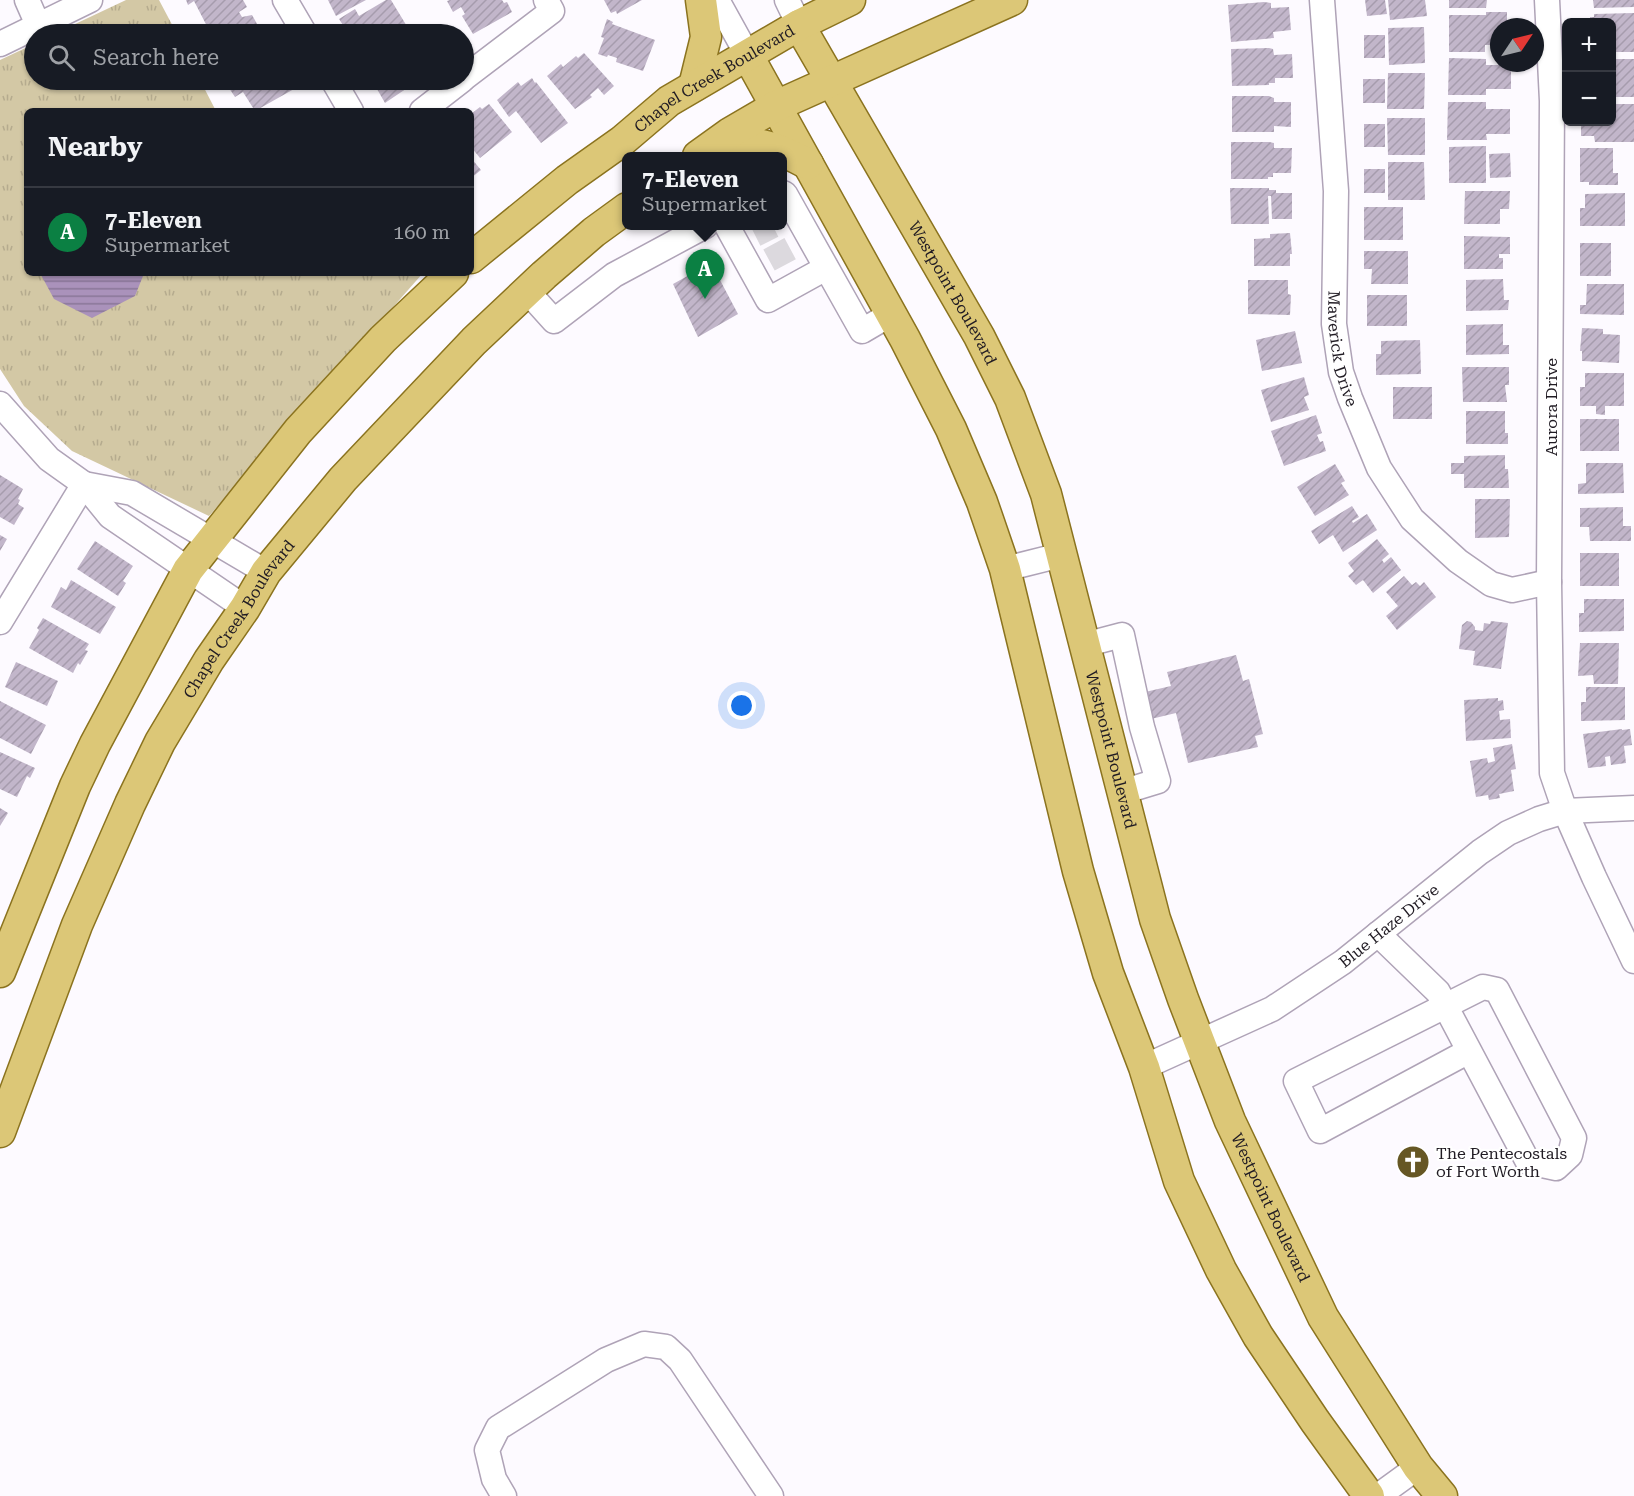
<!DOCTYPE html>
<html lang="en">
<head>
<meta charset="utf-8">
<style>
  :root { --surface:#171b24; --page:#20242c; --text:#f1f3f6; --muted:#9ea1a6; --line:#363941; --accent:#0b8043 }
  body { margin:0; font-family:"Roboto Serif",serif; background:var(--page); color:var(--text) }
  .controls { position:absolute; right:18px; top:18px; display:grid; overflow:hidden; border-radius:9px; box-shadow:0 2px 4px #0004 }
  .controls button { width:54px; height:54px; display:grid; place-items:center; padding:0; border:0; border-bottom:2px solid var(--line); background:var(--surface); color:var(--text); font:30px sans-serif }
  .compass { position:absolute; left:1490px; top:18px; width:54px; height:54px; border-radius:50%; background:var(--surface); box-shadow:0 2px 4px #0004; rotate:55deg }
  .you { position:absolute; left:742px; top:706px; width:21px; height:21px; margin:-15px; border:4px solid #fff; border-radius:50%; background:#1a73e8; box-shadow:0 0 0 9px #1a73e833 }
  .badge { display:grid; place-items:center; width:39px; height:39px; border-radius:50%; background:var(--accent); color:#fff; font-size:20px; font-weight:700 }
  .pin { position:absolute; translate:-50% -50px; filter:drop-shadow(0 2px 3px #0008) }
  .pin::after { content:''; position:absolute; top:32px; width:21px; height:18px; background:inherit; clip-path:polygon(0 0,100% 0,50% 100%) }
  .popup { position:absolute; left:622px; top:152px; width:165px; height:78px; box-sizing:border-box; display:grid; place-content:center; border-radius:9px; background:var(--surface); filter:drop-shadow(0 2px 4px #0005); font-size:20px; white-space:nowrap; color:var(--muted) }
  .popup b { font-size:22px; color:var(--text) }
  .popup::after { content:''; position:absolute; left:50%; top:100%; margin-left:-12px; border:12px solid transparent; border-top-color:var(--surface) }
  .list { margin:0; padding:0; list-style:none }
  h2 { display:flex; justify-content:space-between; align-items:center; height:78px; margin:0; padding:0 24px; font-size:26px }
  h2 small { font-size:20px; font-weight:400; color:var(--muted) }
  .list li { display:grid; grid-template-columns:39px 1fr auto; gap:18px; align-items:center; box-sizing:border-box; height:90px; padding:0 24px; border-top:2px solid var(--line) }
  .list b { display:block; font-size:22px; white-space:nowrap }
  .list p { margin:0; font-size:20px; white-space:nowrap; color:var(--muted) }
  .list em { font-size:20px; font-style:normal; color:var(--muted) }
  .icon { flex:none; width:33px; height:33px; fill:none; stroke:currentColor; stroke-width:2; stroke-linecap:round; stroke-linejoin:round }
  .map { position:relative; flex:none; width:1634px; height:1496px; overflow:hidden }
  .search { position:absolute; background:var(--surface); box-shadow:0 2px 4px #0004; left:24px; top:24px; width:450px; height:66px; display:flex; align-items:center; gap:15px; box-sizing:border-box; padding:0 21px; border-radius:33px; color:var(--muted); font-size:22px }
  .panel { position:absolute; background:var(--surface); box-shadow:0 2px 4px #0004; left:24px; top:108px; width:450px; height:168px; border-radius:9px }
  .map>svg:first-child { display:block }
</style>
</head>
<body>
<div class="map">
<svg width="1634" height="1496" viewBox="0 0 1634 1496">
  <defs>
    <pattern id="grass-tufts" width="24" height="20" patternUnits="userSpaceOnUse" patternTransform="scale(1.5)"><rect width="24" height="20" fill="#d3c8a5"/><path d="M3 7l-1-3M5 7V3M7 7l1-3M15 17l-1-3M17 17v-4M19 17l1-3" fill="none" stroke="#b5ab8e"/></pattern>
    <pattern id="water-rules" width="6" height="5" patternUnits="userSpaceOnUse" patternTransform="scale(1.5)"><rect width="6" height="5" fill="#aa92bb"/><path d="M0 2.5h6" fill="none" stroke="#8a7698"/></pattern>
    <pattern id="building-hatch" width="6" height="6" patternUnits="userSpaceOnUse" patternTransform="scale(1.5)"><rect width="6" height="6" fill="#c2b6ca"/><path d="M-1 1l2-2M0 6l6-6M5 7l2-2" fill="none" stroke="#a69cad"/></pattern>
  </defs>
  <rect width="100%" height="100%" fill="#fdfaff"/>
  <path fill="url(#grass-tufts)" d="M126,0H159L177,34H54Z
    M34,44V80H200L216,111H27V273H423L209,516L72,451L24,406L0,369V60Z"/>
  <path fill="url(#water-rules)" d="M40,273H141L143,276L135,296L92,318L54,299Z"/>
  <path fill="url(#building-hatch)" d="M186,0H243L247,7L239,12L242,17L252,15L261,31L260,32L261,34H211L194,1L188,5Z
    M328,0H366L336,16Z
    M386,0H391L408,28L398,34H349L339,19L355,9L359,16Z
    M450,0H502L504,3L507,2L512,12L473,34L462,16L465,14L461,7L453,12L447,1Z
    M604,0H642L617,14L616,11L611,13Z
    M1365,0H1385L1387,14L1367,16Z
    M1388,0H1425L1427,16L1390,20Z
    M1449,0H1487L1486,8H1449Z
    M1593,0H1634V7L1594,8Z
    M1264,2L1271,3V8L1289,7L1291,30L1273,32L1274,38L1231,42L1228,5Z
    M1486,12H1507V21H1510V27H1499V45H1485V52H1449V15H1486Z
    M1634,13V52H1612V22H1590V17H1594V14Z
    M607,19L613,22L612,24L655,40L643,71L616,62L617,58L608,55L607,57L598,54L604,38L601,37Z
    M1424,27L1425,63L1389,65L1388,28Z
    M1364,35H1385V58H1364Z
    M1269,48L1273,49L1274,55L1292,54L1293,78H1275V83H1269V85L1232,86L1231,49Z
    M584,53L614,86L604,95L598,88L590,95L592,97L575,109L547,76L561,64L563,67L576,56L578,58Z
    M1449,58L1486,59V65H1511V89H1486V95H1448Z
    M1612,59H1634V97H1612Z
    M1388,73H1425L1424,109H1387Z
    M532,78L535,83L536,82L568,123L541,143L516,111L509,117L497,100L518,82L521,86Z
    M1363,79H1385V103H1363Z
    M243,80H289L294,89L255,111L243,92L235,97L229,88Z
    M377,80H419L385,103L377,89L381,87Z
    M1232,96H1269L1274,98V102H1291V127L1274,126V132H1232Z
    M1448,102H1486V109H1510V134H1486L1487,140H1447Z
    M489,104L512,132L480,158L471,147V114L480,107L482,109Z
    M1612,104H1634V142H1595L1594,136H1581V122H1612Z
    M1387,118H1425V155H1388Z
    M1364,124H1385V147H1364Z
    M1231,142H1269L1274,143V148H1292L1291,173H1273V177H1268V179H1231Z
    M1486,146V183H1449V147Z
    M1580,148H1613V173H1618V185H1589V182H1580Z
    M1510,153L1511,177L1490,178L1489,154Z
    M471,158L481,170L471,178Z
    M1388,162H1424L1425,200H1388Z
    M1364,169H1385V193H1364Z
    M1230,188H1269V190H1276V193H1292V219H1272L1271,196H1268L1269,224H1231Z
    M1465,191H1510L1509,209H1500V224H1464Z
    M1625,193V226H1580V208H1585V194Z
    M1364,207H1403V240H1364Z
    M1290,233L1292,254H1290V266H1254V239L1270,238V234Z
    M1464,236L1510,237V254H1499V258H1503V269H1464Z
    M1580,243H1611V276H1580Z
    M1364,251H1408V284H1371L1372,269H1364Z
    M711,263L738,314L698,337L673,284Z
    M1503,279L1504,300H1509L1508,310L1466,311V280Z
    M1248,280H1288V294L1291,295L1290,315L1248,314Z
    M1587,284H1624V315L1580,314V305H1586Z
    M1367,295H1407V326H1367Z
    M1503,324V345H1509V354L1466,355V325Z
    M1582,328L1603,329V334L1620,335L1619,363L1582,361V351H1580Z
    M1295,331L1302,363L1262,371L1256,340Z
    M1420,340L1421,374L1376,375V354H1381V341Z
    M1462,367H1509V385H1505L1507,402H1463Z
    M1585,373H1624V406H1605V415L1596,414V406H1580V387H1585Z
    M1304,377L1309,395L1304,397L1309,410L1271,422L1261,390Z
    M1393,387H1432V419H1393Z
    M1466,411H1505V433H1508V444H1466Z
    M1316,415L1322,433L1317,435L1320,442L1323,441L1326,451L1284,466L1271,431Z
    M1580,419H1619V451H1580Z
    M1505,455V469H1508L1509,488H1464V474H1451V463H1464V456Z
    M1586,463H1623L1624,493L1578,494V484L1586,483Z
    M1335,464L1345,481L1341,483L1349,495L1315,516L1297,487Z
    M0,475L23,489L18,499L20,500L18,504L24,508L14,525L0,517Z
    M1475,499H1510L1509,537L1475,538Z
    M1352,506L1359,517L1352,521L1353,523L1367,514L1377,530L1343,552L1333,535L1319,544L1311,531Z
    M1623,507V526H1631V541H1590L1589,527H1580V508Z
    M0,535L7,539L0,551Z
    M1377,539L1389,554L1382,560L1384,563L1391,557L1401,570L1373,593L1363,580L1356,585L1348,576L1354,571L1348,563Z
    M95,541L133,566L123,581L126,583L118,596L77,569Z
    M1580,553H1619V586H1580Z
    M1404,576L1412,585L1416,582L1420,586L1424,582L1436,597L1397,630L1386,616L1398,606L1386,592Z
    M71,580L116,607L100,634L51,607L61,587L66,590Z
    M1584,599H1624V631L1579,632V613H1584Z
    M43,618L89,644L85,650L88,651L80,665L78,663L73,673L29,648L39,630L37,628Z
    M1467,621L1471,622L1475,627V630L1483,631L1484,623L1490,624L1491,621L1508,623L1501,669L1473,665L1475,651L1459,649L1462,625Z
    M1580,643H1619L1618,684H1594L1593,675L1578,676Z
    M1236,655L1243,681L1249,679L1263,734L1255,736L1258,747L1188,763L1176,713L1151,719L1145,692L1171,686L1167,672Z
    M16,662L58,681L47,706L5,687Z
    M1586,687H1625V720L1581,721V702H1586Z
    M1498,698V701L1503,700L1504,710L1499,711L1500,720L1510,719L1511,738L1466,741L1464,700Z
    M0,701L46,725L31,754L0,738Z
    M1622,729V730L1630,729L1632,745L1624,746L1626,763L1611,765L1610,756L1605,757L1606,766L1588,768L1583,734Z
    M1512,744L1516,769L1511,770L1514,791L1499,794L1500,798L1489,800L1488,795L1476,797L1470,761L1487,758L1488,763L1495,761L1493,748Z
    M0,752L35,768L30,778L27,776L17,797L0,789Z
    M0,808L8,813L0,826Z"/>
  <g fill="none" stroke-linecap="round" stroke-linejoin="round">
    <path stroke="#dcd9de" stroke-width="24" stroke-dasharray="24 12" stroke-linecap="butt" d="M755,235L773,226
      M769,260L795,246"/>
    <g stroke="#afa3b7" stroke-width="27">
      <g id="minor">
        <path d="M27,0L38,25"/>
        <path d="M285,0L305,34"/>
        <path d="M717,0L748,56"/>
        <path d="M787,0L799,25"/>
        <path id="s1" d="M1322,0L1336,191L1334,324L1341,372L1350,398L1379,468L1412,519L1458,561L1491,584L1512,590L1549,582"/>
        <path d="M1547,0L1552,101L1549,582L1552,773L1565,811L1594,877L1634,961"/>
        <path d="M0,44L90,0"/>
        <path d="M464,78L552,11L546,0"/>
        <path d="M333,80L351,111"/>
        <path d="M422,111L462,80"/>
        <path d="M783,193L785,194L862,331L891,314"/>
        <path d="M727,226L768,300L826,268"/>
        <path d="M527,291L554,321L614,275L705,226"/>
        <path d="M0,404L49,459L84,484L110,516L245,608"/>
        <path d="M84,484L132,493L266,572"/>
        <path d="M1005,569L1061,555"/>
        <path d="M0,622L84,484"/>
        <path d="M1084,645L1122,635L1142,727L1158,781L1122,792"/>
        <path d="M1378,934L1438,992L1528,1162L1556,1168L1570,1155L1574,1138L1497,990L1483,987L1296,1081L1320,1131L1469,1051"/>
        <path id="s2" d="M1144,1067L1272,1009L1343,962L1480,852L1508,833L1539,819L1565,811L1634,808"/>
        <path d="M504,1496L494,1479L487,1450L498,1428L606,1360L644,1344L666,1347L680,1360L771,1496"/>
        <path d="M1378,1496L1418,1467"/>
      </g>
    </g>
    <g stroke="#8b731f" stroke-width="33">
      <g id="major">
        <path id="s3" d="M799,25L979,336L1010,398L1046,494L1155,919L1183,999L1230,1121L1323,1317L1418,1467L1442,1496"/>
        <path d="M748,56L905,339L951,429L982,502L1005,569L1078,871L1108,973L1144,1067L1179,1181L1221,1270L1258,1336L1315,1421L1369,1496"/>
        <path d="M694,86L706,37L701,0"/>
        <path d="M713,148C751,137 775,146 808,164"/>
        <path d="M698,156L730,133L776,106L1012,0"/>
        <path id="s4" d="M471,258L567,180L622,141L669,101L799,25L850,0"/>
        <path d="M0,972L75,786L95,744L188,570L298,431L383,339L453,273"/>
        <path id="s5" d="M0,1132L77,925L130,804L160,742L209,660L245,608L266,572L343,479L474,341L544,275L594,232L627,208"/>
      </g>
    </g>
    <use href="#minor" stroke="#fff" stroke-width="24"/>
    <use href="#major" stroke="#dcc777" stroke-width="30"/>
  </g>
  <defs>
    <g id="church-disc" transform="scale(1.725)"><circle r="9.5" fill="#665724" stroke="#fff"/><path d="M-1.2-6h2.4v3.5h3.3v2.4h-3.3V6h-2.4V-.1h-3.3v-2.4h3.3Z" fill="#fff"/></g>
  </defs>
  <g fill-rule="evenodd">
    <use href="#church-disc" x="1413" y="1162"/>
  </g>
  <g text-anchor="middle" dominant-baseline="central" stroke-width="4.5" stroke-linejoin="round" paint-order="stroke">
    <g font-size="16" fill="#201b23" stroke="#fff">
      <text stroke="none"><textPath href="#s4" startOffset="303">Chapel Creek Boulevard</textPath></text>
      <text stroke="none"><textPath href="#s3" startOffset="309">Westpoint Boulevard</textPath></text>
      <text stroke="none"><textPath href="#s1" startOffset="350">Maverick Drive</textPath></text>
      <text transform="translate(1551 407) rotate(-90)">Aurora Drive</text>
      <text stroke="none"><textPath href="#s5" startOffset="568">Chapel Creek Boulevard</textPath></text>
      <text stroke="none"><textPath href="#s3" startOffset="795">Westpoint Boulevard</textPath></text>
      <text stroke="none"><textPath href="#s2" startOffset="284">Blue Haze Drive</textPath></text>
      <text stroke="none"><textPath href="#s3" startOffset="1281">Westpoint Boulevard</textPath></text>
    </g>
    <g font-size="16" fill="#201b23" stroke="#fff" text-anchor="start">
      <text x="1436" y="1153">The Pentecostals<tspan x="1436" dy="18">of Fort Worth</tspan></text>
    </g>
  </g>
</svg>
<div class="controls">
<button>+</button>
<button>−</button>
</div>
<svg class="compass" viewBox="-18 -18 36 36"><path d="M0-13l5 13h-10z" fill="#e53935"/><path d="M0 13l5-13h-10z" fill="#9ea1a6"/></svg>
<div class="you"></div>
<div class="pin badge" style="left:705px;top:299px">A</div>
<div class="popup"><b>7-Eleven</b>Supermarket</div>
<div class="search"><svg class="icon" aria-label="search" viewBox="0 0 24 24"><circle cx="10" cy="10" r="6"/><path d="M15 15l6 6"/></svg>Search here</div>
<section class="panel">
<h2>Nearby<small></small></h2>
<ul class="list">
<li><span class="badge">A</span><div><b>7-Eleven</b><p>Supermarket</p></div><em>160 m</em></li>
</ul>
</section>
</div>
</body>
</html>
